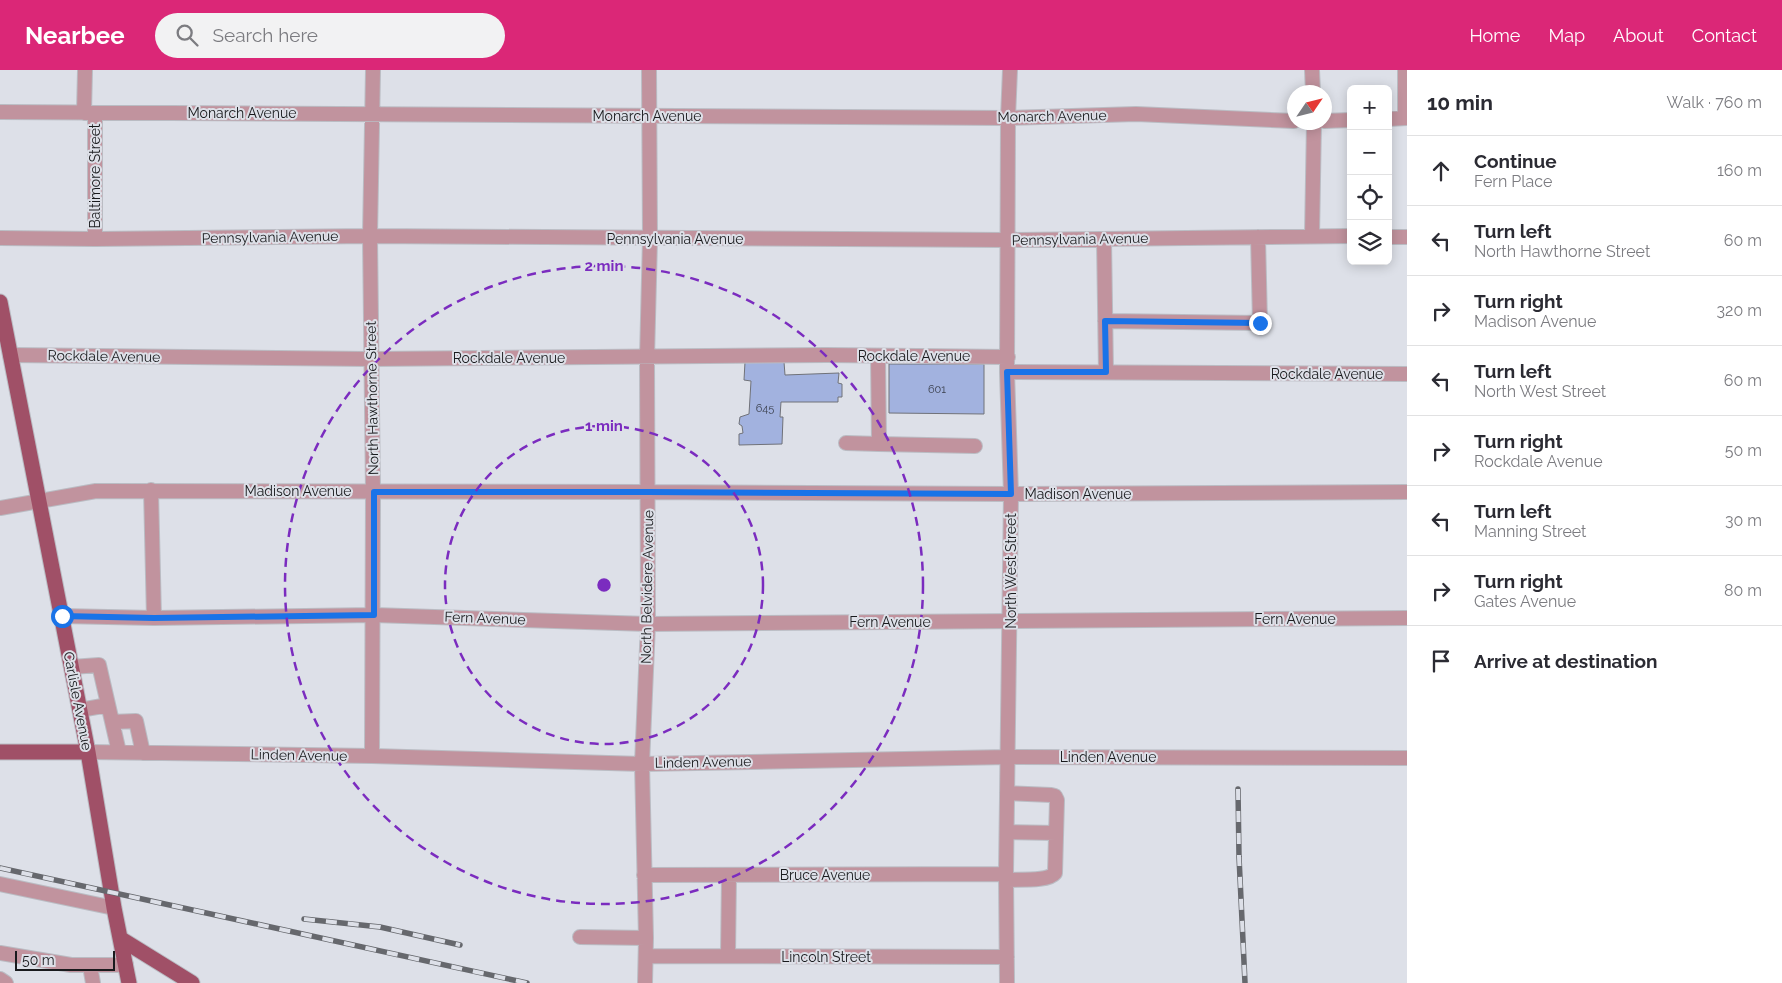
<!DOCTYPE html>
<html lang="en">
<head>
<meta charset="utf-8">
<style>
  :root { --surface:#fff; --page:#f2f2f3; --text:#2b2b33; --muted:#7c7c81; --line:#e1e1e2; --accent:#db2777 }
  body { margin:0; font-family:Raleway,sans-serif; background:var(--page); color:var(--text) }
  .controls { position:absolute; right:15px; top:15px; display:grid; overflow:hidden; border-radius:8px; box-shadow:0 2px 12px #0003 }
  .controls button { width:45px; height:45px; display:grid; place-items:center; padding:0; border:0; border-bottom:1px solid var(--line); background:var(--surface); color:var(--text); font:25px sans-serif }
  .compass { position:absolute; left:1287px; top:15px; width:45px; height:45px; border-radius:50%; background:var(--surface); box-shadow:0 2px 12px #0003; rotate:55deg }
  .scale { position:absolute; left:15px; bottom:12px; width:100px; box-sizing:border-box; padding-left:5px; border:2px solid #191a1d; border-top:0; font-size:14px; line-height:18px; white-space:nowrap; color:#191a1d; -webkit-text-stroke:4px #dde0e8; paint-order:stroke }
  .stop { position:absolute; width:15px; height:15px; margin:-11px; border:4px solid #1a73e8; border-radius:50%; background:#fff }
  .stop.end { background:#1a73e8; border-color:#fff; box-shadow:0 1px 5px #0008 }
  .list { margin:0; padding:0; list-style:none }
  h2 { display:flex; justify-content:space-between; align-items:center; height:65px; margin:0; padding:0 20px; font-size:21px }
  h2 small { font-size:16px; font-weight:400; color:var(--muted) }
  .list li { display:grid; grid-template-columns:32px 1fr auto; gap:15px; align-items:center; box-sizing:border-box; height:70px; padding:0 20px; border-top:1px solid var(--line) }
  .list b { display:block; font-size:19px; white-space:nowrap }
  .list p { margin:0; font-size:16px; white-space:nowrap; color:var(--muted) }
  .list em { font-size:16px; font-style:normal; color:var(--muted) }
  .icon { flex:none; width:28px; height:28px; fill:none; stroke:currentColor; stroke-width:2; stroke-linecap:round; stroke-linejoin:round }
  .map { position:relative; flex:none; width:1407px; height:913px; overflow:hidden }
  header { display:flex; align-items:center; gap:30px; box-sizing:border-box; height:70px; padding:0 25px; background:var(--accent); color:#fff }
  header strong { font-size:24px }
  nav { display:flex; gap:28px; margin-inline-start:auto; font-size:18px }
  .search { width:350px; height:45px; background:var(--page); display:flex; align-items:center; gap:12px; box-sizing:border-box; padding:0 18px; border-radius:28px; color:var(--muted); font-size:19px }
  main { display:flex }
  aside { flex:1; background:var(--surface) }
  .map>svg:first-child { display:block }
</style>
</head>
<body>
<header>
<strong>Nearbee</strong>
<div class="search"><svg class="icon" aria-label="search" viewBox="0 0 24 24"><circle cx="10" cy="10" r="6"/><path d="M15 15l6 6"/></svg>Search here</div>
<nav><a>Home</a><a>Map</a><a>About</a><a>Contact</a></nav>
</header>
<main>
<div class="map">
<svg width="1407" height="913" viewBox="0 0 1407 913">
  <rect width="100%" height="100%" fill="#dde0e8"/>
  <path fill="#a2b2df" stroke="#707279" d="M745,292H784L785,305L839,303L838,313L842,314V327H838V332H781L780,347H783L782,374L739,375V364L743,363L742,356L739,354L740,347L749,344L751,311L744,310Z
    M889,294H984V344L889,343Z"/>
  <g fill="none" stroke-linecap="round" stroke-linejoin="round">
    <g stroke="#babcc3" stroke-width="16">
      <path id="minor" d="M1312,0L1313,22
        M1405,0V48
        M0,42L1008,48L1136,44L1294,51
        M84,43L85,0
        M95,43V169
        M1388,49L1407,48
        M1324,51L1351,50
        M1312,166L1314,52
        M1388,167H1407
        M0,168L95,169L370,166L1007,170L1351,166
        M1104,169L1106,302
        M1105,251L1260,253L1258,167
        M10,285L370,289L826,285L1008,287
        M878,286L879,374L975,376
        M1007,302L1407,304
        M846,373L879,374
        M151,420L154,548
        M0,438L96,421L648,422L1011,424L1407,422
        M62,546L154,548L374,545L648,554L1407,548
        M72,597L99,595L119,682
        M80,640L108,635
        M112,652L136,651L143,683
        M88,682L372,686L642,694L1008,687L1407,688
        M372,686L373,422L370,166L373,0
        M1007,762L1056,763
        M644,805L1006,804
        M1006,810C1018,809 1048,812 1055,803L1057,730L1055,726L1051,725L1007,723
        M0,814L114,838
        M580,867L646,868
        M0,883L71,895H126
        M646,886L1007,887
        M728,886L729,805
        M90,896L93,913
        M0,909L6,913
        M645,913L646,868L642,694L648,554L647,288L650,169L649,0
        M1007,913L1006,804L1011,424L1007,302L1008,48L1010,0"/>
    </g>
    <g stroke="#babcc3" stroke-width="17">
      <path id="major" d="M0,232L88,682L114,838L129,913
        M0,682H88
        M121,869L192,913"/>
    </g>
    <use href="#minor" stroke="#c1939e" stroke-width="14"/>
    <use href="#major" stroke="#a05067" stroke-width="15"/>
    <g stroke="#66686d" stroke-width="5.5">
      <path id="rail" d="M1238,719L1239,787L1245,913
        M0,798L527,913
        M304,849L380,857L460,875"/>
    </g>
    <use href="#rail" stroke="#dde0e8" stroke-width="4" stroke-dasharray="11" stroke-linecap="butt"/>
  </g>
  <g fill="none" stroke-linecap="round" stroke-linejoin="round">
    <path stroke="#1a73e8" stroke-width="6" d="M62,546L154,548L374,545V422H648L1011,424L1007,302H1106L1105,251L1260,253"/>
  </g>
  <g fill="none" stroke="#7b2cbf" stroke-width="2.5" stroke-dasharray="9 6">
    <circle cx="604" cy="515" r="159"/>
    <circle cx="604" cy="515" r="319"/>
  </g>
  <g text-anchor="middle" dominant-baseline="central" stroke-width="4" stroke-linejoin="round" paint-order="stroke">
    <g font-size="11" fill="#3b404e">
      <text x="937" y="319">601</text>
      <text x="765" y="338">645</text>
    </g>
    <g font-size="14" fill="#191a1d" stroke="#dde0e8">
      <text x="242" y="43">Monarch Avenue</text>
      <text x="647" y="46">Monarch Avenue</text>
      <text transform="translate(1052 46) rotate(-1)">Monarch Avenue</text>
      <text transform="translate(95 106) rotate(-90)">Baltimore Street</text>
      <text transform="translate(270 167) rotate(-1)">Pennsylvania Avenue</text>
      <text x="675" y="169">Pennsylvania Avenue</text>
      <text transform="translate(1080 169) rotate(-1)">Pennsylvania Avenue</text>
      <text transform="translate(104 286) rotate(1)">Rockdale Avenue</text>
      <text x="914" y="286">Rockdale Avenue</text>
      <text x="509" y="288">Rockdale Avenue</text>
      <text x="1327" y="304">Rockdale Avenue</text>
      <text transform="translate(372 328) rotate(-91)">North Hawthorne Street</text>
      <text x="298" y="421">Madison Avenue</text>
      <text x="1078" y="424">Madison Avenue</text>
      <text transform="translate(1011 501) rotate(-90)">North West Street</text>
      <text transform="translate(647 517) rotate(-89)">North Belvidere Avenue</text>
      <text transform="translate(485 548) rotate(2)">Fern Avenue</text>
      <text x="1295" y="549">Fern Avenue</text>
      <text x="890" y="552">Fern Avenue</text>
      <text transform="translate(78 631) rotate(79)">Carlisle Avenue</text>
      <text transform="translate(299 685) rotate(1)">Linden Avenue</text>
      <text x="1108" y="687">Linden Avenue</text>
      <text transform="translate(703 692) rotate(-1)">Linden Avenue</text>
      <text x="825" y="805">Bruce Avenue</text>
      <text x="826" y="887">Lincoln Street</text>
    </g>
  </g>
  <circle cx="604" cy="515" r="8" fill="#7b2cbf" stroke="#dde0e8" stroke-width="2.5"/>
  <g font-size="15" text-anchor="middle" font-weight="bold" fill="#7b2cbf" stroke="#dde0e8" stroke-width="4" stroke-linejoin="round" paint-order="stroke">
    <text x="604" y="201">2 min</text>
    <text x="604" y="361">1 min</text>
  </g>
</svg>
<div class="controls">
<button>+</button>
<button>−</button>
<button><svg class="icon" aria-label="locate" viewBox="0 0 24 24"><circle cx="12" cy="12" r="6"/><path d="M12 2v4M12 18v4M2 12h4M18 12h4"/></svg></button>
<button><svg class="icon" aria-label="layers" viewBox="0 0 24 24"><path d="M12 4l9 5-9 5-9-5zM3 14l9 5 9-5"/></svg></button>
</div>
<svg class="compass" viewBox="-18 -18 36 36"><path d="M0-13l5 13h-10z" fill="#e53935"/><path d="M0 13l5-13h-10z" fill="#7c7c81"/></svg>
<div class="scale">50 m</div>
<div class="stop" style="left:62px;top:546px"></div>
<div class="stop end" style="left:1260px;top:253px"></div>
</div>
<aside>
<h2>10 min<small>Walk · 760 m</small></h2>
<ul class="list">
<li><svg class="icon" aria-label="ahead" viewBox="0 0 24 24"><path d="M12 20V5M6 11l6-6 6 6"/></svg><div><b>Continue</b><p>Fern Place</p></div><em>160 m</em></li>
<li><svg class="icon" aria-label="left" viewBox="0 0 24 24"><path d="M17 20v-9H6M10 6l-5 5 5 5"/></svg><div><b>Turn left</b><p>North Hawthorne Street</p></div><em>60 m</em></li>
<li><svg class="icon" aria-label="right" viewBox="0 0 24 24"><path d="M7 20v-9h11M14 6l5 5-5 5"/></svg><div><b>Turn right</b><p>Madison Avenue</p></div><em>320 m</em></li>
<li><svg class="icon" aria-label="left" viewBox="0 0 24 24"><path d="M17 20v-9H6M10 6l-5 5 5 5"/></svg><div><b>Turn left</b><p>North West Street</p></div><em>60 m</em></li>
<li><svg class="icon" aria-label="right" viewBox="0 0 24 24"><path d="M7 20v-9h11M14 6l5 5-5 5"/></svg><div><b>Turn right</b><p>Rockdale Avenue</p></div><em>50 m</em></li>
<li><svg class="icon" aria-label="left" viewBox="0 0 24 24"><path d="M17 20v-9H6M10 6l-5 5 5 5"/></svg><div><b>Turn left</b><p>Manning Street</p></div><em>30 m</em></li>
<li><svg class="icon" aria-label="right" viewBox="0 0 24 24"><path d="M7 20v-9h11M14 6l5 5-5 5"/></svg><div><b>Turn right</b><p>Gates Avenue</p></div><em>80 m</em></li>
<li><svg class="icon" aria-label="arrive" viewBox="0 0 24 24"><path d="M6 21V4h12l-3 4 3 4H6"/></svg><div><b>Arrive at destination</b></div></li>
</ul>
</aside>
</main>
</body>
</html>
